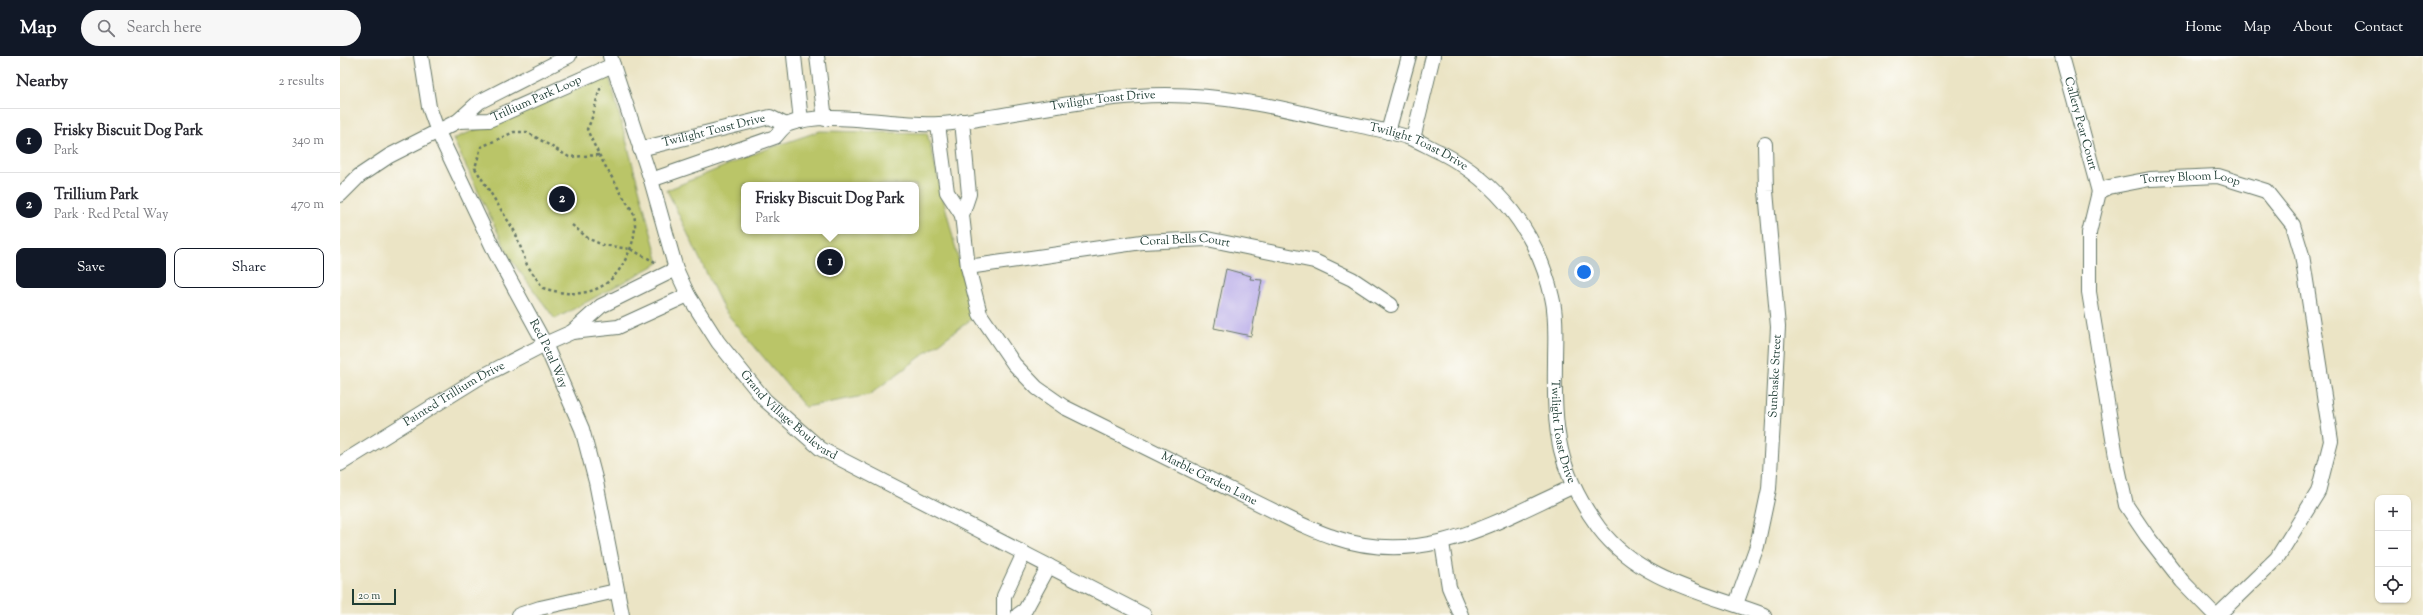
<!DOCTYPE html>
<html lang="en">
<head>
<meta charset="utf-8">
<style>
  :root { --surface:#fff; --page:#f7f7f7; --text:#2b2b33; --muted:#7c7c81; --line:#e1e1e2; --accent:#111827 }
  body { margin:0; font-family:"Sorts Mill Goudy",serif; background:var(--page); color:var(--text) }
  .controls { position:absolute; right:12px; bottom:12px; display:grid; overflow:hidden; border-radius:8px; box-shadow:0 1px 3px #0004 }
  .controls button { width:36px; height:36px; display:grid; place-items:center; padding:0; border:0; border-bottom:1px solid var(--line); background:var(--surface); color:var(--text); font:20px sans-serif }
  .scale { position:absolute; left:12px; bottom:10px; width:44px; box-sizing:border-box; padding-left:4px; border:2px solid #1f3d34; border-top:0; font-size:11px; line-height:14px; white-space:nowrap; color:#1f3d34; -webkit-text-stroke:3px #fdfcf7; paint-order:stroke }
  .you { position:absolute; left:1244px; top:216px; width:14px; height:14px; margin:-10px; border:3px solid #fff; border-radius:50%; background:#1a73e8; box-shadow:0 0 0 6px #1a73e833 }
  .badge { display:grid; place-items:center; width:26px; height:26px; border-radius:50%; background:var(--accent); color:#fff; font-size:13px; font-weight:700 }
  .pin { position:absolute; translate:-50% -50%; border:2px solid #fff; box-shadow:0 1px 4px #0006 }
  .popup { position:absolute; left:401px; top:126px; width:178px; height:52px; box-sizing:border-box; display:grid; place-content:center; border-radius:8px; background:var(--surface); filter:drop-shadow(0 1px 3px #0005); font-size:13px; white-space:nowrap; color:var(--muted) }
  .popup b { font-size:15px; color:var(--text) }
  .popup::after { content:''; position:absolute; left:50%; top:100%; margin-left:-8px; border:8px solid transparent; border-top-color:var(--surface) }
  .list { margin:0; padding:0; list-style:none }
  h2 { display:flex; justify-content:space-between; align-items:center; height:52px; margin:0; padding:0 16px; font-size:17px }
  h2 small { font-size:13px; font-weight:400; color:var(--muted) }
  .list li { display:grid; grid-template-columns:26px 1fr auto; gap:12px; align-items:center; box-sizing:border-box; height:64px; padding:0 16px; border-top:1px solid var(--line) }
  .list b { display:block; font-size:15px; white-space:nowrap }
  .list p { margin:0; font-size:13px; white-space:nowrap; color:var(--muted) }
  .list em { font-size:13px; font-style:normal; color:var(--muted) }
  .actions { display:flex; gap:8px; padding:12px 16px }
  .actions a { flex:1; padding:9px 0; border:1px solid var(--accent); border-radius:8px; text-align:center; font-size:14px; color:var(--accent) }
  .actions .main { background:var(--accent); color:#fff }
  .icon { flex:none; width:22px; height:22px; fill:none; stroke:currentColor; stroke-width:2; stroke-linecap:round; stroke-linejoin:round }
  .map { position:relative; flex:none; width:2083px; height:559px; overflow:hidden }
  header { display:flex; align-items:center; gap:24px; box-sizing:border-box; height:56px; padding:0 20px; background:var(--accent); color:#fff }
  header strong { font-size:19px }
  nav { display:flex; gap:22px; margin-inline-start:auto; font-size:14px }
  .search { width:280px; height:36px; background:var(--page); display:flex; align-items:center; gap:10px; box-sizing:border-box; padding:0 14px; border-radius:22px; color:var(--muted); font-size:15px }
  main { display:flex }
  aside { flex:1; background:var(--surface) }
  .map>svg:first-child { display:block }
</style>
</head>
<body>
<header>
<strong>Map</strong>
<div class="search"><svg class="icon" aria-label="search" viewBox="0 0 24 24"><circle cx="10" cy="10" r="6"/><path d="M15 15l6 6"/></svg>Search here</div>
<nav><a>Home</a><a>Map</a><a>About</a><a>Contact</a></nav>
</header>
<main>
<aside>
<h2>Nearby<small>2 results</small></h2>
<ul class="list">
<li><span class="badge">1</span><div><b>Frisky Biscuit Dog Park</b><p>Park</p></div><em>340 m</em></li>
<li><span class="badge">2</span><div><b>Trillium Park</b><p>Park · Red Petal Way</p></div><em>470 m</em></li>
</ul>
<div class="actions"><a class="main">Save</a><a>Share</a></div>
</aside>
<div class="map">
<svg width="2083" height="559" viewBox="0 0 2083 559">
  <rect width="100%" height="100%" fill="#fdfcf7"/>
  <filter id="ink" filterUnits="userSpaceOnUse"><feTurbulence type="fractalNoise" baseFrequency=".025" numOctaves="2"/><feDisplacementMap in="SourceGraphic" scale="8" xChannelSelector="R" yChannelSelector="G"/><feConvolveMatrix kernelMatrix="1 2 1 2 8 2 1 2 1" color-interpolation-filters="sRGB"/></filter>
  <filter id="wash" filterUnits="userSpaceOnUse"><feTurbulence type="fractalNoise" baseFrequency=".012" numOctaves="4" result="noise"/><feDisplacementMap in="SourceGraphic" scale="16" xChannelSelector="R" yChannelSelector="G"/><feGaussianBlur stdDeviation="0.9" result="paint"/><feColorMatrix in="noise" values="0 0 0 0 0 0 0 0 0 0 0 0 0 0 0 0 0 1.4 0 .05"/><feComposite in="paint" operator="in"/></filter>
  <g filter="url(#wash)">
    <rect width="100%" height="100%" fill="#ebe4c5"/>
    <path fill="#bac567" stroke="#6c814e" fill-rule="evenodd" d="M269,20L319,207L215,263L171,204L113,83Z
      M480,75L587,77L633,262L529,339L465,351L384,254L327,134L424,94ZM404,129H576V175H404Z"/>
    <g id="blocks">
      <path fill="#b7aae9" d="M886,213L911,220L910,223L922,224L911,280L874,272Z"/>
    </g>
  </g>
  <g filter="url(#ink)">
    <use href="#blocks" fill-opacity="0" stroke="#667767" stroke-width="1"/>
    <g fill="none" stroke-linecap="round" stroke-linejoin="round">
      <g stroke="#667767" stroke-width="16">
        <g id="minor">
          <path id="s1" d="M81,0L89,51L98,76L156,198L205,288L242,373L256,426L282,559"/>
          <path id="s2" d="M270,0L311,124L336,213L348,239L378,286L425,344L481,393L804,559"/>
          <path d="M454,0L461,65"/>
          <path d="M477,0L485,63"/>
          <path id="s3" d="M1722,0L1759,136"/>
          <path id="s4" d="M118,65L149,64L273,9"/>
          <path id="s5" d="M622,65L629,138L622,159L628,211L640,258L674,308L697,332L724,351L956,466C968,471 980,477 993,481C1083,512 1153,467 1232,431"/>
          <path d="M598,69L607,136L622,159"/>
          <path d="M1048,76L1069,0"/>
          <path d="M1073,83L1093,0"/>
          <path id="s6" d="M300,93L430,61L446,69"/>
          <path id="s7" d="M311,124L435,81C440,76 443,70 449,68C487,53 557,71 599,68C614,68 630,64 644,62C703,53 767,39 826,39C882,39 934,50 987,63C1015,69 1044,73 1070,82C1080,85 1090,92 1100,96C1158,126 1197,176 1212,241C1217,261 1215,285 1215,306C1214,375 1217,415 1259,472C1299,525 1366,537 1424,559"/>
          <path d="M0,139L19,120L49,100L118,65L139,46L229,0"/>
          <path id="s8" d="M628,211L802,186L867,183L974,205L1012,223L1051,249"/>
          <path d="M232,276L261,250L336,213"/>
          <path id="s9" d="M0,408L137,323L205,288L232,276L278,271L348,239"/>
          <path d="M1102,487L1109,531L1121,559"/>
          <path id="s10" d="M1396,548L1417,490L1429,433L1433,366L1438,271L1426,135L1425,88"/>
          <path d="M179,559L200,552L276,535"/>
          <path d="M664,559V540L684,497"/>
          <path d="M678,559L685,554L709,510"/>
          <path id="s11" d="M1875,559L1842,525L1807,480L1786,449L1777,407L1749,236V177L1759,136L1769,131L1810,123L1878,120L1926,135L1953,169L1962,199L1991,385L1978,436L1937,502L1878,559"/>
        </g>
      </g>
      <path stroke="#667767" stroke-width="2.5" stroke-dasharray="3 3" stroke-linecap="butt" d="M259,99L229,101L187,76H174L141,91L135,112L175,176L187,209L203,232C241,244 271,237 288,198C293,188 297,171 294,159C291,151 284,143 280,135C268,115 256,95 247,73C255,59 255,43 262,29
        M232,169L249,183L263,189L290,193L317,207"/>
      <use href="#minor" stroke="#fff" stroke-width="14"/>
    </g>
  </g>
  <g text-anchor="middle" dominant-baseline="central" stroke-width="3" stroke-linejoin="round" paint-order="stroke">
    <g font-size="12" fill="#1f3d34" stroke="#fdfcf7">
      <text stroke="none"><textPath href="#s4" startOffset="83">Trillium Park Loop</textPath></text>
      <text stroke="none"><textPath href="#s7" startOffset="467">Twilight Toast Drive</textPath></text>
      <text stroke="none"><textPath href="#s3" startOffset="70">Callery Pear Court</textPath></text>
      <text stroke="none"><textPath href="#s6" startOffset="76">Twilight Toast Drive</textPath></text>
      <text stroke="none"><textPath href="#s7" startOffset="790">Twilight Toast Drive</textPath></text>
      <text stroke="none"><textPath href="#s11" startOffset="553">Torrey Bloom Loop</textPath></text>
      <text stroke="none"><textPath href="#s8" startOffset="219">Coral Bells Court</textPath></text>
      <text stroke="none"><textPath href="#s1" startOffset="326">Red Petal Way</textPath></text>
      <text stroke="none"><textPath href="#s10" startOffset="233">Sunbaske Street</textPath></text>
      <text stroke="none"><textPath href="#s9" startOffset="134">Painted Trillium Drive</textPath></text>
      <text stroke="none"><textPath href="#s2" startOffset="410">Grand Village Boulevard</textPath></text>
      <text stroke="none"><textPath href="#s7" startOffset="1137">Twilight Toast Drive</textPath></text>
      <text stroke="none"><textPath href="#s5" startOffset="485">Marble Garden Lane</textPath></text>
    </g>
  </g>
</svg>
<div class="controls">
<button>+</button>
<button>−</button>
<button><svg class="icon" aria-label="locate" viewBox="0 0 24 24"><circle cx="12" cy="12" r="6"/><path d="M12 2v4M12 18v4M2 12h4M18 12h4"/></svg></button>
</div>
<div class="scale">20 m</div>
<div class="you"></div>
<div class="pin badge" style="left:490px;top:206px">1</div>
<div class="popup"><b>Frisky Biscuit Dog Park</b>Park</div>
<div class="pin badge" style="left:222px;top:143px">2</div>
</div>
</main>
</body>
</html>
